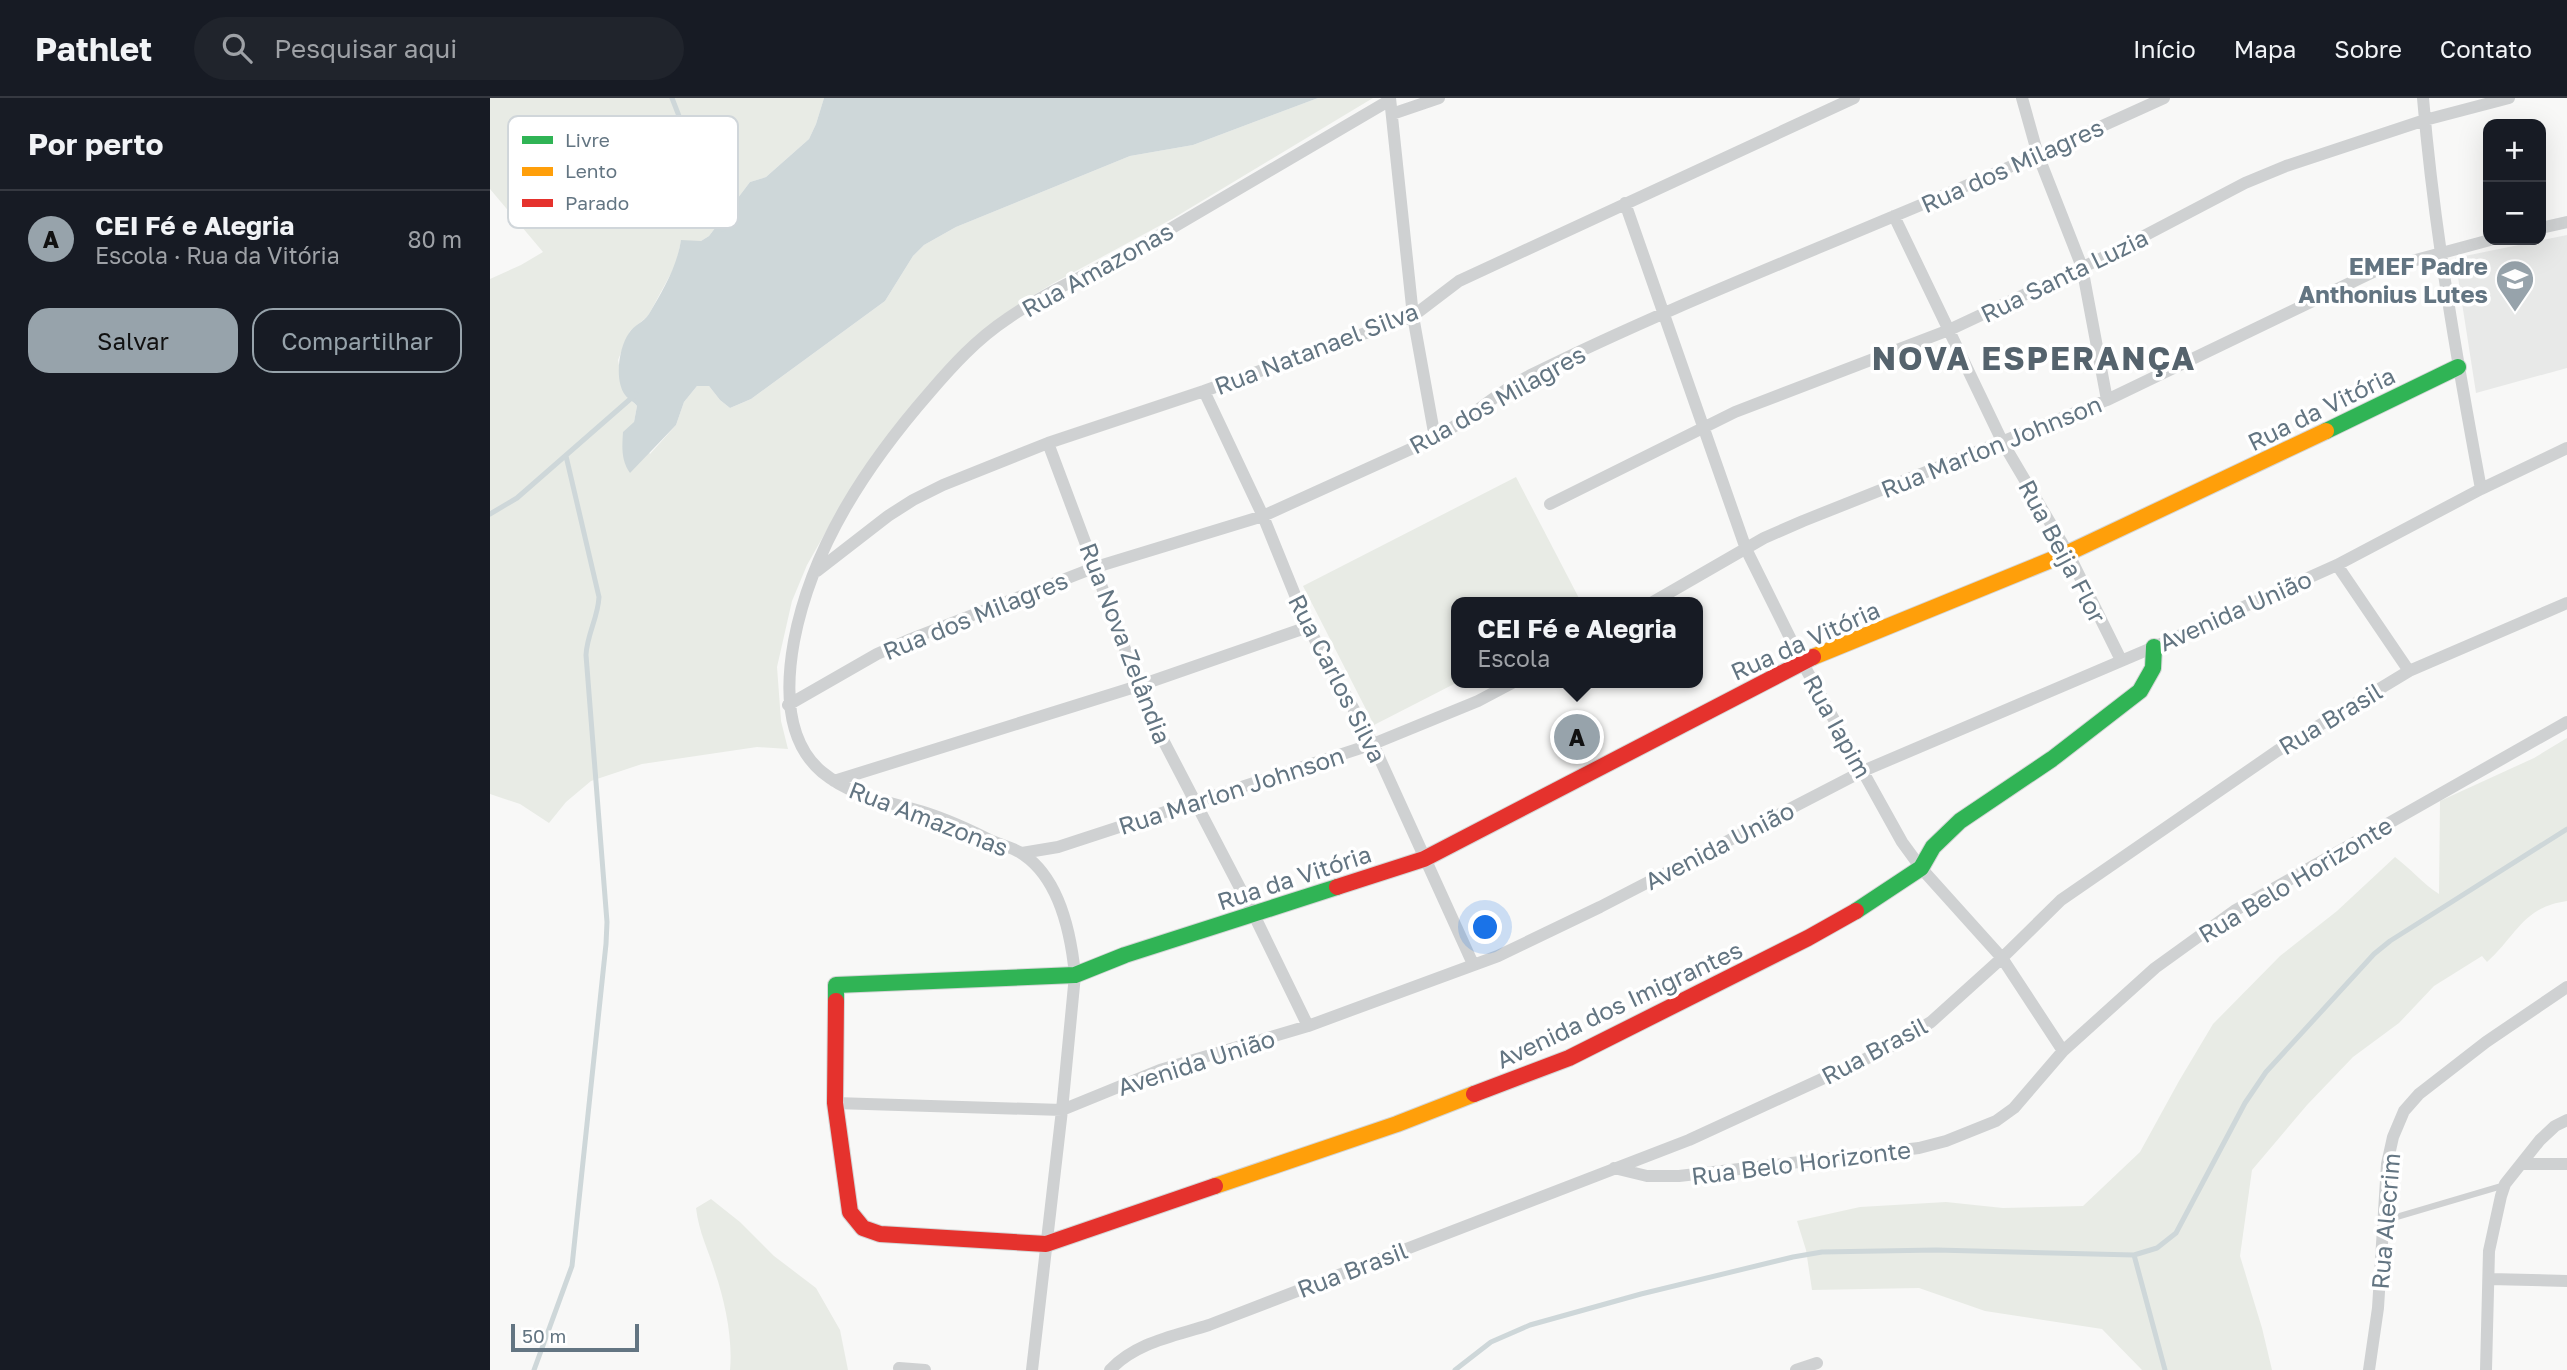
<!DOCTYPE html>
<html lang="pt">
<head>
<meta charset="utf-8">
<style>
  :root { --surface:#171b24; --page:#20242c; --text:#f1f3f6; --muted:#9ea1a6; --line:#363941; --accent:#97a3ab }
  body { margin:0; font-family:"Golos Text",sans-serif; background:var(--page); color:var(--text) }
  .controls { position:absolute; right:21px; top:21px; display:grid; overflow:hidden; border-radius:14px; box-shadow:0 7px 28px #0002 }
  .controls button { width:63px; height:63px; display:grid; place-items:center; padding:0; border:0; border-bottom:2px solid var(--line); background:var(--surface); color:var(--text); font:35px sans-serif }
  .scale { position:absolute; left:21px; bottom:18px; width:128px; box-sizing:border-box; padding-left:7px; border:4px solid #637582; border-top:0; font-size:19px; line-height:24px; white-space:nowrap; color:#637582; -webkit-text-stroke:5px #fff; paint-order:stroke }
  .you { position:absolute; left:996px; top:830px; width:24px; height:24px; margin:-18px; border:5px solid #fff; border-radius:50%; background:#1a73e8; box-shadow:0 0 0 10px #1a73e833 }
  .badge { display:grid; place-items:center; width:46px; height:46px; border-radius:50%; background:var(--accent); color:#111; font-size:23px; font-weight:700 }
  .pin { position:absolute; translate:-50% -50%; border:4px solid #fff; box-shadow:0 2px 7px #0006 }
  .popup { position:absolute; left:961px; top:499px; width:252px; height:91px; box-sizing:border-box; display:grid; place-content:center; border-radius:14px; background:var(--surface); filter:drop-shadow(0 2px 5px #0005); font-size:23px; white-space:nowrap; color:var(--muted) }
  .popup b { font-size:26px; color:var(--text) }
  .popup::after { content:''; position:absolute; left:50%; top:100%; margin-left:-14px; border:14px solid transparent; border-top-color:var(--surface) }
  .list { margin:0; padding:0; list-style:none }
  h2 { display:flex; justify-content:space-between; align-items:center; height:91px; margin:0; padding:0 28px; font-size:30px }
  h2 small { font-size:23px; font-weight:400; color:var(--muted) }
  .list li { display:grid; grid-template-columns:46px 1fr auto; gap:21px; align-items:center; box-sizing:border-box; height:98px; padding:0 28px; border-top:2px solid var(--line) }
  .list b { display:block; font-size:26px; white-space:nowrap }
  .list p { margin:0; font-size:23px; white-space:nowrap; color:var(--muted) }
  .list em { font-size:23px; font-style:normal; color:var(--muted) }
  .actions { display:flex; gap:14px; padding:21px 28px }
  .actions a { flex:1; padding:16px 0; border:2px solid var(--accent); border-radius:21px; text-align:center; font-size:24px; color:var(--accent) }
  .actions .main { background:var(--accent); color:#111 }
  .icon { flex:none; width:38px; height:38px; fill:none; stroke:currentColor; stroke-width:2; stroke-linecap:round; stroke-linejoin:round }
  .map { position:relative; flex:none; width:2077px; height:1272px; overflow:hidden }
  header { display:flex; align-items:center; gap:42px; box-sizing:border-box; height:98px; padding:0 35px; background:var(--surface); border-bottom:2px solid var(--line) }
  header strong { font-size:33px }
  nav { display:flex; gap:38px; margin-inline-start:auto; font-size:24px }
  .search { width:490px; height:63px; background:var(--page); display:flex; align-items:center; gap:18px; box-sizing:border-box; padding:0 24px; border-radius:38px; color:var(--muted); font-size:26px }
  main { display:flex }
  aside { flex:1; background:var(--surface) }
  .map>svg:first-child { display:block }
</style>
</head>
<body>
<header>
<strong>Pathlet</strong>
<div class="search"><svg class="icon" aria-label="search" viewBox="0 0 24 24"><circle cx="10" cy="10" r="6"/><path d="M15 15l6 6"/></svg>Pesquisar aqui</div>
<nav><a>Início</a><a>Mapa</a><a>Sobre</a><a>Contato</a></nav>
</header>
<main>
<aside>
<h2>Por perto<small></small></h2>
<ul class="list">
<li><span class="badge">A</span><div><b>CEI Fé e Alegria</b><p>Escola · Rua da Vitória</p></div><em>80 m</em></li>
</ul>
<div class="actions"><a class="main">Salvar</a><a>Compartilhar</a></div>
</aside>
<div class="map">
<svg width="2077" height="1272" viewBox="0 0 2077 1272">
  <rect width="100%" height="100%" fill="#f8f8f7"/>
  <path fill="#e8e9e8" d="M2077,137V270L1986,295L1965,160Z"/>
  <path fill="#e8ebe5" d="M0,0H334L326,26L319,41L276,79L260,84L219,138L211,143H191L186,166L158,218L140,233L128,262L135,297L147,308L144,324L160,356L186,327L194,304L207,288H219L230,302L240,310L261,301L395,203L423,158L434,147L466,129L640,58L703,47L828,0H883L682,121L562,186L532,204L495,234L342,423L317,467L302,503L287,569L291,623L298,651L267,649L152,666L101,683L76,704L59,725L30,706L0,696V181L31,167L53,154L0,91Z
    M1026,379L1091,504H966V585L884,627L813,488Z
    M2077,640V803C2033,809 2027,837 1997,864L1992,858L1944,888L1909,925L1863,959L1817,1007L1762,1072L1750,1158L1772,1230L1782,1272H1652L1612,1231L1495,1213L1429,1190L1322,1192L1316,1152L1307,1123L1370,1109L1456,1104L1513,1110L1593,1108L1650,1054L1689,983L1723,926L1790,858L1847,813L1905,759C1921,771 1933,786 1949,796L1950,703L2044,660Z
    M221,1101L250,1124L284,1158L326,1190L350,1232L358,1272H240C243,1241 235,1204 225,1174C218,1151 209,1135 206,1110Z"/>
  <path fill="#ced7d9" d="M334,0H828L703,47L640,58L466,129L434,147L423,158L395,203L261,301L240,310L230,302L219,288H207L194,304L186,327L140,375C131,362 132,349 133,334L144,324L147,308C143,303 138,301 135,297C124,282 129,249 139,235C144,227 154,224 159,216C172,194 187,169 191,142L211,143L219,138L260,84L276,79L319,41L326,26Z"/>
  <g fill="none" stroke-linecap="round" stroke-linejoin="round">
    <path stroke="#ced7d9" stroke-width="5" d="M182,0L233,131
      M0,416L27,400L146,296
      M1644,1157L1675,1272
      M44,1272L82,1168L116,846L117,824L96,557C97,536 108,520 109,499L76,358
      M965,1272L1001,1244L1040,1227L1151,1196L1303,1159L1332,1154L1446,1152L1644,1157L1667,1150L1686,1135L1755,1005L1776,974L1884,856L1900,843L2077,731"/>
    <g stroke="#d4d6d6" stroke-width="18">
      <path id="fast" d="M1836,333L1968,269
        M1366,813L1431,770L1443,749L1470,723L1562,661L1650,593L1663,570L1664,549
        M346,903V887L585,877L635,857L847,789"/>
    </g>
    <g stroke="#d4d6d6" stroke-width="18">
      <path id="slow" d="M1323,559L1578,455L1836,333
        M725,1088L907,1026L984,996"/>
    </g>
    <g stroke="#d4d6d6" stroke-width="18">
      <path id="jam" d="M847,789L934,761L1323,559
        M346,903L345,1005L360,1114L373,1130L390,1136L556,1146L725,1088
        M984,996L1079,960L1318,840L1366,813"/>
    </g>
    <path stroke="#cfd1d2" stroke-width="6" d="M1893,1123L2015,1087"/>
    <path stroke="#cfd1d2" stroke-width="12" d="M900,0L923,218L945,340
      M1532,0L1548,57L1592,169L1617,302
      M1933,0C1944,132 1967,262 1991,391
      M902,16L949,0
      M1135,105L1256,451L1312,564L1412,744L1431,770L1512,860L1573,953
      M1404,118L1513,345L1578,455L1631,562
      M2051,130L2077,124
      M714,293L773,418L818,529L883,646L983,866
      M558,345L659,615L763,815L818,928
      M1060,406L1245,314L1459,232L1610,161L1755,85L1796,68L1935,22L2019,0
      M1847,467L1919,573
      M327,473L398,418L423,402L453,387L558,345L714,293L923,218L969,183L1364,0
      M1163,504L1274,440L1313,423L1617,302L1885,173L2000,142
      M298,607L387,556L421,541L606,469L773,418L945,340C980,321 1008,293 1043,276C1160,218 1281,170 1402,119C1494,81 1584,41 1674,0
      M344,683L648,588L818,529
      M532,755L568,749L883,646L988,603L1022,585
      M345,1005L572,1012L670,972L818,928L1008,858L1110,809L1373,673L1664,549L1847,467L1991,391L2077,350
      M2032,1066H2077
      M1124,1070L1157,1078H1189L1429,1050L1456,1043L1506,1023L1524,1010L1573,953L1665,870L1744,813L2077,624
      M2000,1181L2077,1183
      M409,1270L435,1272
      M542,1272L572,1012L585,877C581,836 570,782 534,757C524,749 509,747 498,741C474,729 450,718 423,711C390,702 360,697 332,674C294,642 296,587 304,543C322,448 378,365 440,294C463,267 487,241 517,221C561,190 612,171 658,144C739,97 819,49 900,2
      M620,1272C646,1244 685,1238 719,1227L1199,1042L1395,952L1441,924L1512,860L1571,802L1787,653L1919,573L2077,505
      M1306,1272L1327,1265
      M1879,1272L1888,1210L1897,1066L1903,1039L1914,1013L1929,996L1996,944L2077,889
      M1996,1272L1999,1153L2011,1098L2015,1086L2050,1042L2065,1028L2077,1022"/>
    <use href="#fast" stroke="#30b455" stroke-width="16"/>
    <use href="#slow" stroke="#ff9f0a" stroke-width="16"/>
    <use href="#jam" stroke="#e5322d" stroke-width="16"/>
  </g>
  <defs>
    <g id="school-pin" transform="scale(2.0125)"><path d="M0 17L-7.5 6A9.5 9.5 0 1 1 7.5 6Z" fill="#97a3ab" stroke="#fff"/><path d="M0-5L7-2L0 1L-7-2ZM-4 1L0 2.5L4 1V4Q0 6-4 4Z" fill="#fff"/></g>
  </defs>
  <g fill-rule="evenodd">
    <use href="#school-pin" x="2025" y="181"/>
  </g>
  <g text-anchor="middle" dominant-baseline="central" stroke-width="7" stroke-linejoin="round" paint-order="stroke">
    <g font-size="24" fill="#637582" stroke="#fff">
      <text transform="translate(1522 67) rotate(-24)">Rua dos Milagres</text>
      <text transform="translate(607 171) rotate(-29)">Rua Amazonas</text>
      <text transform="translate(1574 177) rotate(-26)">Rua Santa Luzia</text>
      <text transform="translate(826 250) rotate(-21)">Rua Natanael Silva</text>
      <text transform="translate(1007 301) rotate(-29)">Rua dos Milagres</text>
      <text transform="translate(1831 310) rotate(-26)">Rua da Vitória</text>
      <text transform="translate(1501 348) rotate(-22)">Rua Marlon Johnson</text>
      <text transform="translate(1573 453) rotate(62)">Rua Beija Flor</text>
      <text transform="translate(1745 512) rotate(-24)">Avenida União</text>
      <text transform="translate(485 517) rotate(-22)">Rua dos Milagres</text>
      <text transform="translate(1315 542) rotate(-24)">Rua da Vitória</text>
      <text transform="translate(636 545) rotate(69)">Rua Nova Zelândia</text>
      <text transform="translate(848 580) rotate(63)">Rua Carlos Silva</text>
      <text transform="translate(1840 620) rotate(-31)">Rua Brasil</text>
      <text transform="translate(1348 628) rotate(61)">Rua Iapim</text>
      <text transform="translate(741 692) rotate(-18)">Rua Marlon Johnson</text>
      <text transform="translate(439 720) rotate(21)">Rua Amazonas</text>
      <text transform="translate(1229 747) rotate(-27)">Avenida União</text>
      <text transform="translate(804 779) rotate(-18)">Rua da Vitória</text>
      <text transform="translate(1805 781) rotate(-31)">Rua Belo Horizonte</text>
      <text transform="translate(1129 906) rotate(-25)">Avenida dos Imigrantes</text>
      <text transform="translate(1384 952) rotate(-28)">Rua Brasil</text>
      <text transform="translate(706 964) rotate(-18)">Avenida União</text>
      <text transform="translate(1311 1064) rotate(-7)">Rua Belo Horizonte</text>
      <text transform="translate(1895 1123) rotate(-85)">Rua Alecrim</text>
      <text transform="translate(862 1171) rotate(-21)">Rua Brasil</text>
    </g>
    <g font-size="24" font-weight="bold" fill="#637582" stroke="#fff" text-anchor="end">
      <text x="1998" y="167">EMEF Padre<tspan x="1998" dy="28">Anthonius Lutes</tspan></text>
    </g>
    <g font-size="32" font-weight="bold" letter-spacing="2" fill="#55636d" stroke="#fff">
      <text x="1544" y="260">NOVA ESPERANÇA</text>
    </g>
  </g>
  <rect x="18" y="18" width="230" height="112" rx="10" fill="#fff" stroke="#d0d6da" stroke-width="2"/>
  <rect x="32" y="38" width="31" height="8" fill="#30b455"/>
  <rect x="32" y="69" width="31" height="9" fill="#ff9f0a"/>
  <rect x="32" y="101" width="31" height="8" fill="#e5322d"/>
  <g font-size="19" fill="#637582">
    <text x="75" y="49">Livre</text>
    <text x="75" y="80">Lento</text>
    <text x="75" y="112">Parado</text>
  </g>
</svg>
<div class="controls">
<button>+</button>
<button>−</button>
</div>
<div class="scale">50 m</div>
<div class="you"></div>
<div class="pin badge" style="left:1087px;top:639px">A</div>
<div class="popup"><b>CEI Fé e Alegria</b>Escola</div>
</div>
</main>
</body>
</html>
